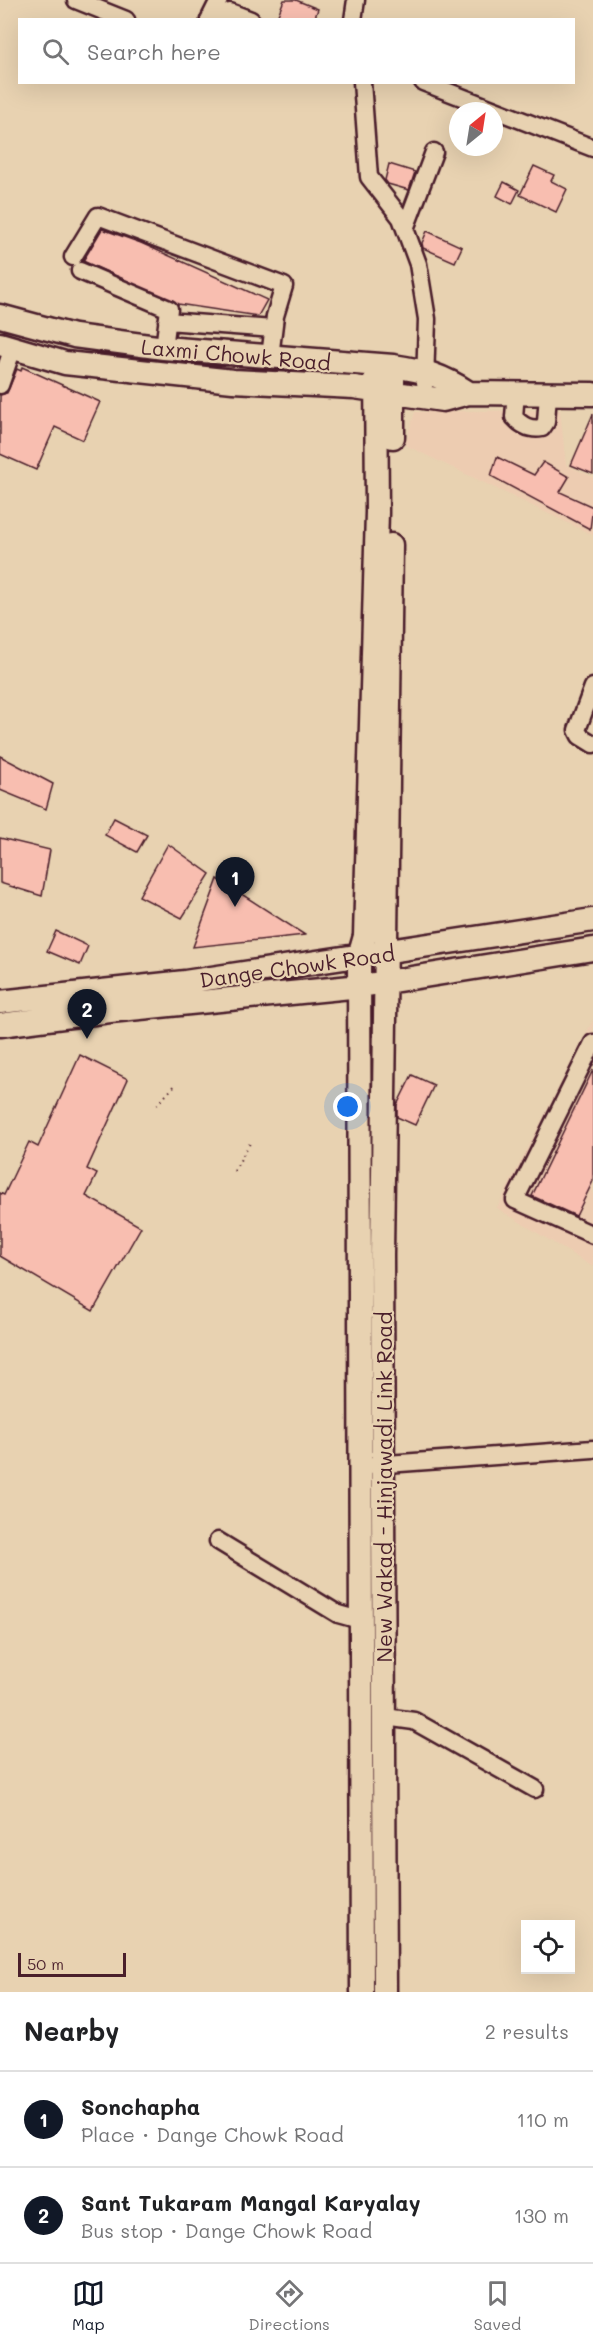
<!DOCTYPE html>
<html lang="en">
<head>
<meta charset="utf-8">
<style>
  :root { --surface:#fff; --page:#f2f2f2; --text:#202124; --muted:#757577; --line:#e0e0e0; --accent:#111827 }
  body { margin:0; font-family:Mali,sans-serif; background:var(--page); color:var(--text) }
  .controls { position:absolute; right:18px; bottom:18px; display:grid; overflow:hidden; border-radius:0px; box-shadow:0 6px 24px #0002 }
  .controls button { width:54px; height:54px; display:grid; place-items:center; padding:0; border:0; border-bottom:2px solid var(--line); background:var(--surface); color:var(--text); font:30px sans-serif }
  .compass { position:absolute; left:449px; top:102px; width:54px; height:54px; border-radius:50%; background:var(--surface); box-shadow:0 6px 24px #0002; rotate:30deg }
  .scale { position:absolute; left:18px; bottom:15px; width:108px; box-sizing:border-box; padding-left:6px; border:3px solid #4a1f2b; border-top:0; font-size:16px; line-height:21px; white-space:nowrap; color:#4a1f2b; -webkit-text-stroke:4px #e8d2b1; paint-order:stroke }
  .you { position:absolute; left:348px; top:1107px; width:21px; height:21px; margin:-15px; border:4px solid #fff; border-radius:50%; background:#1a73e8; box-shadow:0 0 0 9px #1a73e833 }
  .badge { display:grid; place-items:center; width:39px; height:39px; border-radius:50%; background:var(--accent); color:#fff; font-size:20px; font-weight:700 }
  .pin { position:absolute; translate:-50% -50px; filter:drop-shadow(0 2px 3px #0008) }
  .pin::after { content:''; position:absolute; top:32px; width:21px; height:18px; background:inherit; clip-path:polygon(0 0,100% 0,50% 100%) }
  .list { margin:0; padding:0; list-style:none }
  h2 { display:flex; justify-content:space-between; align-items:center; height:78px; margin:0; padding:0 24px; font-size:26px }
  h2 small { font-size:20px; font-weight:400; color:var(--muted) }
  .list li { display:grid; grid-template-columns:39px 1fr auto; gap:18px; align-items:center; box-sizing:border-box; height:96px; padding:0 24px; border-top:2px solid var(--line) }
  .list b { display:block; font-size:22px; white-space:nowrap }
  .list p { margin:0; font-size:20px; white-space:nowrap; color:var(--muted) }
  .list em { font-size:20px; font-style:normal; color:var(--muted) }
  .icon { flex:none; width:33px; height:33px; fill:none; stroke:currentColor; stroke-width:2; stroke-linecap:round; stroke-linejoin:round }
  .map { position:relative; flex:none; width:593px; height:1992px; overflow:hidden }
  .search { position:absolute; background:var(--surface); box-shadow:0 6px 24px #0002; left:18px; right:18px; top:18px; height:66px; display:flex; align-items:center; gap:15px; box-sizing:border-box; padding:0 21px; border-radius:0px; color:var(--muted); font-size:22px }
  .sheet { height:270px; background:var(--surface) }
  nav { display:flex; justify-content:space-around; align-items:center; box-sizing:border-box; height:84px; border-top:2px solid var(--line); background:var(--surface); font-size:16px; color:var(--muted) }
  nav a { display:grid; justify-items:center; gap:3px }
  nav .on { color:var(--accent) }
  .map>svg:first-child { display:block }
</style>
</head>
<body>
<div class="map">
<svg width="593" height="1992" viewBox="0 0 593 1992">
  <rect width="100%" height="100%" fill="#e8d2b1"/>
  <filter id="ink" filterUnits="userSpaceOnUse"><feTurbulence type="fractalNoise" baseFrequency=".0167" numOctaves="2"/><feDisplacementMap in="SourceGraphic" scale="12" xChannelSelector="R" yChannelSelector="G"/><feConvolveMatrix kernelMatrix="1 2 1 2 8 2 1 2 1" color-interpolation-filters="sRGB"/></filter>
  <g filter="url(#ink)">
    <path fill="#edccb1" d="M560,410L566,465L593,477V535L405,445L415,412Z
      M593,1020V1267L497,1208Z"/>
    <path fill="#f8beb0" stroke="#4a1f2b" stroke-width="1.5" d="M284,0H296L318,9L314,20H276Z
      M389,164L415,172L409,190L388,184L385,180Z
      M534,166L554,175L551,181L567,189L556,212L520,195Z
      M504,182L519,190L512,204L497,196Z
      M102,229L141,243L267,300L258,316L178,304L83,261Z
      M427,231L462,247L455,262L423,248L422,243Z
      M22,367L100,402L83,440L55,427L36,470L0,454V395L7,393L17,369L21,371Z
      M593,414V474L571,465Z
      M497,457L534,475L543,462L569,477L560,492L593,507L590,529L491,476Z
      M0,756L53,784L46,809L0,790Z
      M114,818L147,835L137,852L105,835Z
      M0,838L50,850L42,896L0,883Z
      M168,844L210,874L182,918L139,896Z
      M218,879L305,935L193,947Z
      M56,931L88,946L80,965L47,951Z
      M80,1055L128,1079L87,1169L97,1174L86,1196L141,1227L93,1311L0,1256V1193L4,1195L29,1142L38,1147Z
      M593,1070V1181L576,1216L532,1196Z
      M412,1075L434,1085L415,1125L397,1117V1105Z"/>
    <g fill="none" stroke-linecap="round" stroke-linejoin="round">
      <g stroke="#4a1f2b" stroke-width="21">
        <path id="minor" d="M76,0L126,20
          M209,20L219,0
          M222,20L230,12L251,20
          M353,20L356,0
          M362,82L369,177L401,218L418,264L427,319L425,383
          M423,82L593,148
          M405,229L434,152
          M73,257L98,216L284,286L275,316L270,357
          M80,271L169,309L164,348
          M167,321L273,329
          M0,385L13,348
          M516,392L514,417C522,426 530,430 542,428L546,422L548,394
          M593,687L577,730L580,736L593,744
          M593,1043L515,1200L593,1235
          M373,1465L593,1449
          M218,1541L338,1614L363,1621
          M385,1717L414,1721L535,1789"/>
      </g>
      <g stroke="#4a1f2b" stroke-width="27">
        <path id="major" d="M0,316L74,336L164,348L393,366C426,371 441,375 469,393
          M0,344L65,363L233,381L354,387L443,400L469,393L593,394
          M393,437V366
          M0,1002L185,982L593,920
          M0,1025L110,1011L361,986L593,949
          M362,1992L359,957L365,936L377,512L376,365
          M385,1992L382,1255L391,545"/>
      </g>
      <path stroke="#4a1f2b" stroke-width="2" stroke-dasharray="1.5 4.5" stroke-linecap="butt" d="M157,1105L177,1083
        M234,1171L250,1143"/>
      <use href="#minor" stroke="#e8d2b1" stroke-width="16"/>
      <use href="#major" stroke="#e8d2b1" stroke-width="22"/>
    </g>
  </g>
  <g text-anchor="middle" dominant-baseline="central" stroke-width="4.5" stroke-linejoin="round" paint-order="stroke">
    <g font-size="21" fill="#4a1f2b" stroke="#e8d2b1">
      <text transform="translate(236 354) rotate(5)">Laxmi Chowk Road</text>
      <text transform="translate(297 966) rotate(-8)">Dange Chowk Road</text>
      <text transform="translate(383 1487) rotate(-90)">New Wakad - Hinjawadi Link Road</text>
    </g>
  </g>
</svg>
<div class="controls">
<button><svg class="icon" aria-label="locate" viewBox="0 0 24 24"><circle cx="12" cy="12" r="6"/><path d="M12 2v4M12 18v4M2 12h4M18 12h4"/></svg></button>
</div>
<svg class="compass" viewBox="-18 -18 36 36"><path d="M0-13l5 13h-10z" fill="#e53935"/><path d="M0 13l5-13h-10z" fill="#757577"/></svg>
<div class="scale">50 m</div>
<div class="you"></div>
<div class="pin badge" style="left:235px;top:907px">1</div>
<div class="pin badge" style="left:87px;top:1039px">2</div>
<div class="search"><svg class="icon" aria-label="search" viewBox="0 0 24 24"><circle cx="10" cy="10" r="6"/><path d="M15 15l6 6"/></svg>Search here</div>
</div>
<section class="sheet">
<h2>Nearby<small>2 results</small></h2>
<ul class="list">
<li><span class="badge">1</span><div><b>Sonchapha</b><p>Place · Dange Chowk Road</p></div><em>110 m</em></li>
<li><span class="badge">2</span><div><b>Sant Tukaram Mangal Karyalay</b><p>Bus stop · Dange Chowk Road</p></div><em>130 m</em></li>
</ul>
</section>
<nav>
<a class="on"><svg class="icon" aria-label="map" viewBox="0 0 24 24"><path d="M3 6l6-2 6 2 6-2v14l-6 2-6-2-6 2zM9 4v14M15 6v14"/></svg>Map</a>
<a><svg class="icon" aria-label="directions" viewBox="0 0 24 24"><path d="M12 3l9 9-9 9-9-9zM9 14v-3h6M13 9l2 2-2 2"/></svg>Directions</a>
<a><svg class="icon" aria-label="saved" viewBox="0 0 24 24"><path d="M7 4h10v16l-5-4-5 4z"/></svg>Saved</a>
</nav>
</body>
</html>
